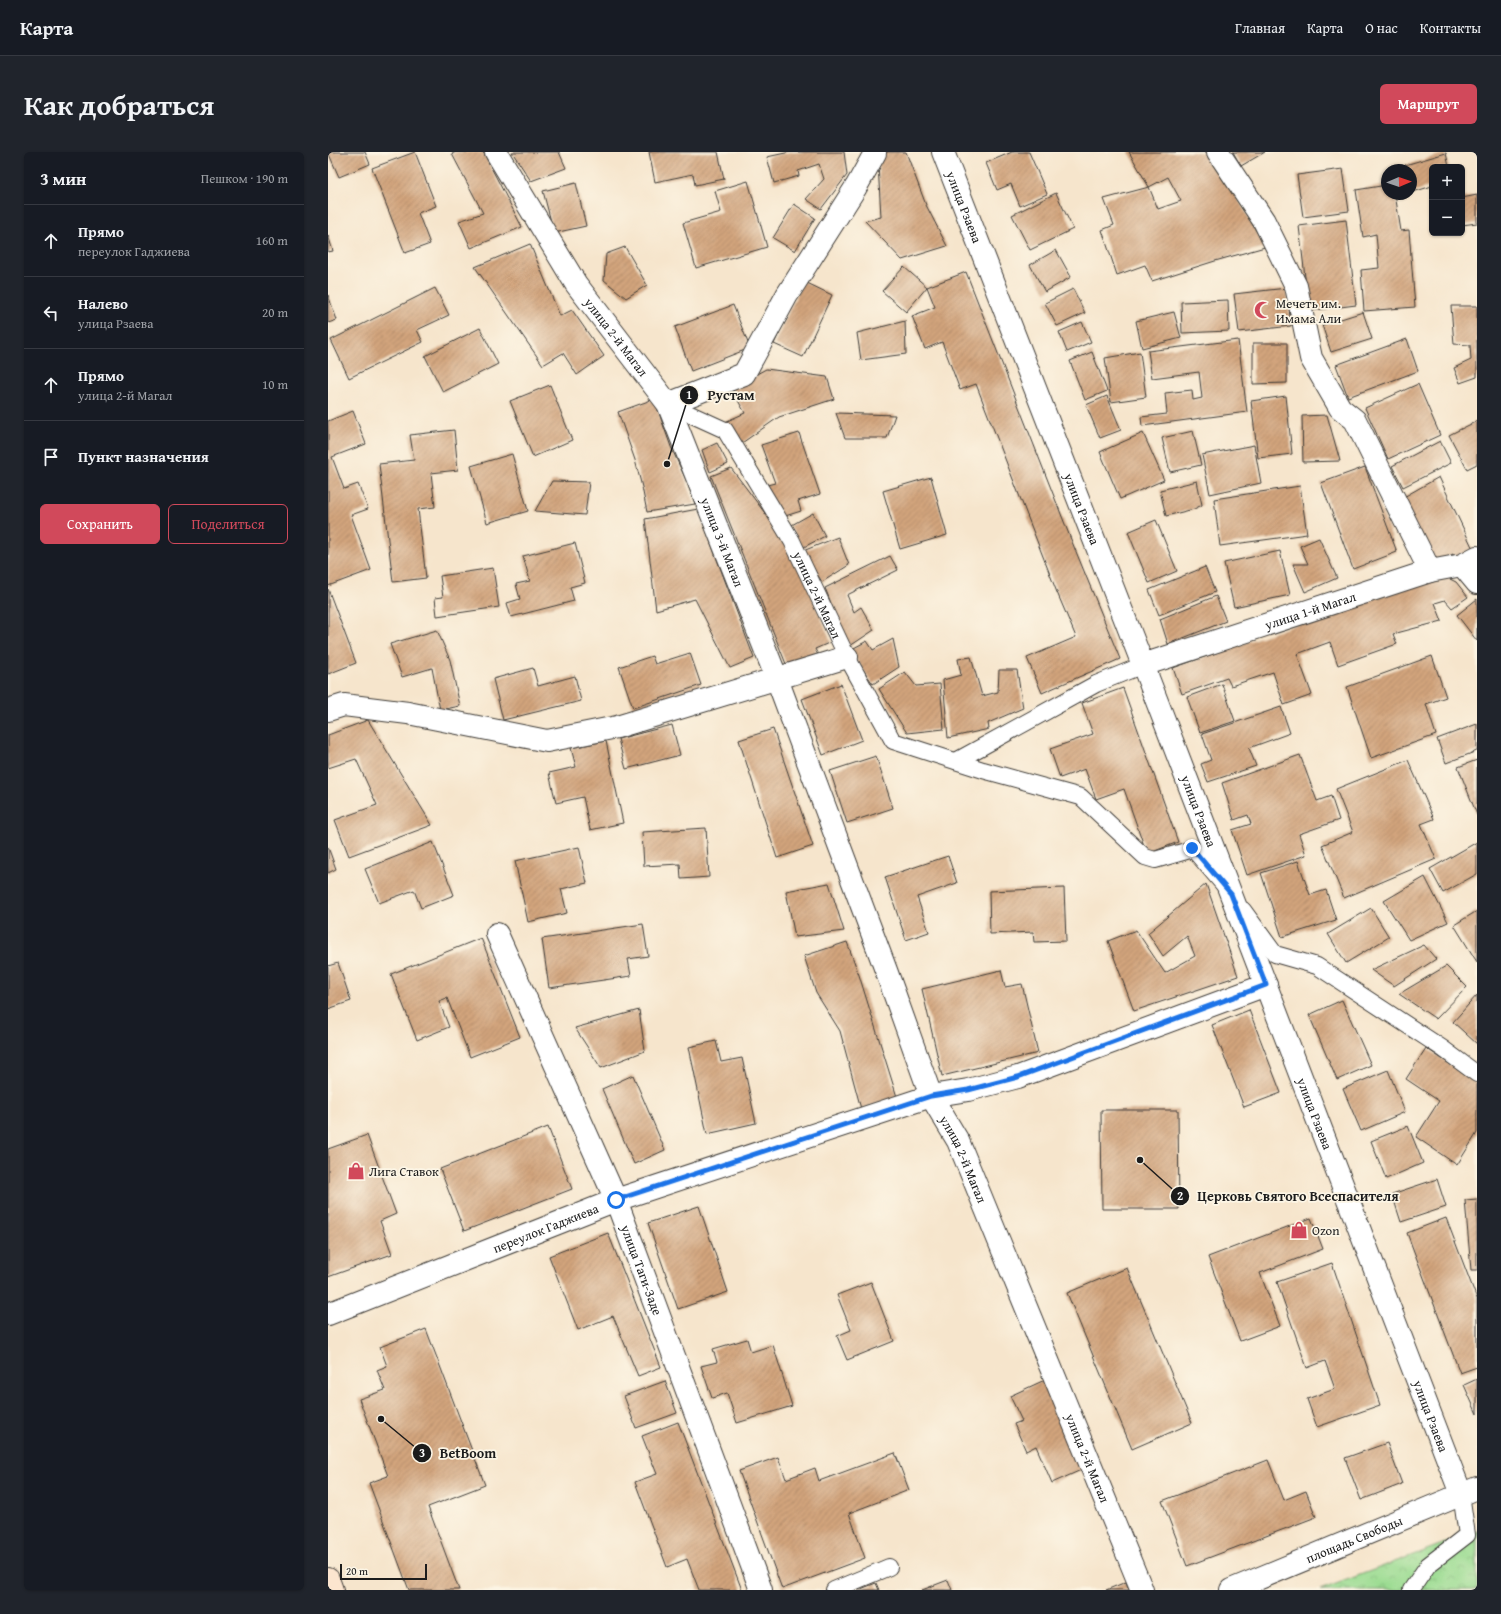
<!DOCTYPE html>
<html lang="ru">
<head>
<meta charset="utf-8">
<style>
  :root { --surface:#171b24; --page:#20242c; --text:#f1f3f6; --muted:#9ea1a6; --line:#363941; --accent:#d1495b }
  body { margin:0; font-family:"Gentium Book Plus",serif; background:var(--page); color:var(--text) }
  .controls { position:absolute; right:12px; top:12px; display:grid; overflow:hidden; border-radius:6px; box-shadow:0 1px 3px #0004 }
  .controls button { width:36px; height:36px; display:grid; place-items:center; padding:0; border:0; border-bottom:1px solid var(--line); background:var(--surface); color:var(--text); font:20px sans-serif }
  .compass { position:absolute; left:1053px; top:12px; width:36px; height:36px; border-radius:50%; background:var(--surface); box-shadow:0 1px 3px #0004; rotate:88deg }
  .scale { position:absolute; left:12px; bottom:10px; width:87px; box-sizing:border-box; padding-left:4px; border:2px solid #1c1c1c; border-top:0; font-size:11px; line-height:14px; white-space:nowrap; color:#1c1c1c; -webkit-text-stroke:3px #fcf5e5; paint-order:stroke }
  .stop { position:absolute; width:12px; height:12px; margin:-9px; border:3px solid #1a73e8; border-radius:50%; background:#fff }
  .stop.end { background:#1a73e8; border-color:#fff; box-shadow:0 1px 4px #0008 }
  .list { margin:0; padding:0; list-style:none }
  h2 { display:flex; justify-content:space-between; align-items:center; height:52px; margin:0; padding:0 16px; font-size:17px }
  h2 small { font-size:13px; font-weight:400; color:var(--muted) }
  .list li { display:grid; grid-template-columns:26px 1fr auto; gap:12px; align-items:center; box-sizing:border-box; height:72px; padding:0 16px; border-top:1px solid var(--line) }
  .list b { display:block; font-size:15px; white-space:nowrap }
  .list p { margin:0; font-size:13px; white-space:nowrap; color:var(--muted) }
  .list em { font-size:13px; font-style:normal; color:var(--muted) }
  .actions { display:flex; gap:8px; padding:12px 16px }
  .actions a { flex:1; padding:9px 0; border:1px solid var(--accent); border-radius:6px; text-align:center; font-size:14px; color:var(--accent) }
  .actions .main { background:var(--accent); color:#fff }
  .icon { flex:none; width:22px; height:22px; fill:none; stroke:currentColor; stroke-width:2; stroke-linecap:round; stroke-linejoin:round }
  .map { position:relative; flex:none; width:1149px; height:1438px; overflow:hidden; border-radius:6px }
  header { display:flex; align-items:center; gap:24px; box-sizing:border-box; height:56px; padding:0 20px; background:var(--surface); border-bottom:1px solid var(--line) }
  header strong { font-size:19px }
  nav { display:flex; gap:22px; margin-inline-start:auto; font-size:14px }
  .intro { display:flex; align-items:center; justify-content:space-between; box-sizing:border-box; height:96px; padding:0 24px }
  h1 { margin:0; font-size:28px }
  .button { padding:10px 18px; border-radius:6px; background:var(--accent); color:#fff; font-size:14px; font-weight:700 }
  main { display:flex; gap:24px; padding:0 24px }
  aside { flex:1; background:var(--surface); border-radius:6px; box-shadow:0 1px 3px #0004 }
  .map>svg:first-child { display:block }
</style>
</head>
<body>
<header>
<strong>Карта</strong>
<nav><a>Главная</a><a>Карта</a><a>О нас</a><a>Контакты</a></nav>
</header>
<div class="intro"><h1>Как добраться</h1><a class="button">Маршрут</a></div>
<main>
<aside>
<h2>3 мин<small>Пешком · 190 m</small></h2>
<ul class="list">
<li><svg class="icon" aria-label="ahead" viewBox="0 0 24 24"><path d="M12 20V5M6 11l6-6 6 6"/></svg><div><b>Прямо</b><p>переулок Гаджиева</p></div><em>160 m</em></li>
<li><svg class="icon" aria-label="left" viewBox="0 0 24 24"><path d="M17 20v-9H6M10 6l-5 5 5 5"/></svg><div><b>Налево</b><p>улица Рзаева</p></div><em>20 m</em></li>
<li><svg class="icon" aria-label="ahead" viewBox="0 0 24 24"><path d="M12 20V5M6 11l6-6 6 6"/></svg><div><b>Прямо</b><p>улица 2-й Магал</p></div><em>10 m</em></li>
<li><svg class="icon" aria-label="arrive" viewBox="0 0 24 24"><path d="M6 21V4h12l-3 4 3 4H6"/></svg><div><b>Пункт назначения</b></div></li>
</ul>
<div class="actions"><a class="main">Сохранить</a><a>Поделиться</a></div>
</aside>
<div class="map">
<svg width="1149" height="1438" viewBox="0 0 1149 1438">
  <defs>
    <pattern id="park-crowns" width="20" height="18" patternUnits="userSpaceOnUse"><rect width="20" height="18" fill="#9bdc92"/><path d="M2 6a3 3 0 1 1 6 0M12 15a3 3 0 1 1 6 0" fill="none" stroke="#85bc7d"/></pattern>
    <pattern id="building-hatch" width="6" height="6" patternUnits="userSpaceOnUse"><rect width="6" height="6" fill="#d2a47d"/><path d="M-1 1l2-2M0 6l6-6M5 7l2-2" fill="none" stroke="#aa8566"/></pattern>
  </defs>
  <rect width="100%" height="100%" fill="#fcf5e5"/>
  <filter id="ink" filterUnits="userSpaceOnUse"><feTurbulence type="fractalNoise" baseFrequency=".025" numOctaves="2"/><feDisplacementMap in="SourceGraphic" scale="8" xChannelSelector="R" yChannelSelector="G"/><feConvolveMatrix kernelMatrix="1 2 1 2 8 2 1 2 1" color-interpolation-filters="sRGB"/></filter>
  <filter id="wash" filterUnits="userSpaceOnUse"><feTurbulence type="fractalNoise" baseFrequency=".012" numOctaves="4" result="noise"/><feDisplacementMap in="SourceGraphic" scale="16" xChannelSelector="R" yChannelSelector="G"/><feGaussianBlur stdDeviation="0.9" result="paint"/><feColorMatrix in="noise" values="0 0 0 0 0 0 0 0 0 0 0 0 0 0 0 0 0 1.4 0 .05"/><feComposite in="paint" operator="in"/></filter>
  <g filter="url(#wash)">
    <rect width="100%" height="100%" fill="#f6e5cc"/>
    <path fill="url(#park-crowns)" stroke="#5c7c57" d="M1149,1379V1438H992Z"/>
    <g id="blocks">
      <path fill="url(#building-hatch)" fill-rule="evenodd" d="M0,0H37L42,12L11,25Z
        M87,0L108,54L90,61L102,92L77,101L44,16Z
        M128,0H155L194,75L143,96L131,69L155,61L124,2Z
        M184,0H231L238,16L203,29Z
        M321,0H390L396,27L367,33L365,22L327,30Z
        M462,0H516L519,23L493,57L478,47L496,27L491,12L470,19L471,24L446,31L439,5Z
        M546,0H578L598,53L619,94L574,108L537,69L553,65L550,12Z
        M684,0H701L719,42L692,54L683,32L669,38L658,11Z
        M801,0H884L937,95L887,109L824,129L817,113L789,123L774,78L786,73L776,47L821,35ZM840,25L853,49L830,57L821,35Z
        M905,0H937L913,14Z
        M1118,1L1121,15H1104V34L1085,40L1083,34V18H1078L1077,13Z
        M1015,17L1021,59L975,65L969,23Z
        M420,29L439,95L368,116L355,71L393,60L387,39Z
        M248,31L258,74L226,81L215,39Z
        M1059,33V42H1067L1073,79L1081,78L1087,155L1036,159L1033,118L1051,116L1048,82L1035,85L1028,38Z
        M728,41L745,77L702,98L684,63Z
        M1149,43V71L1134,73V46Z
        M466,52L487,66L467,99L445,86Z
        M1018,68L1028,153L981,159L971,74Z
        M0,83L5,99L0,100Z
        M202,92L232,164L244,158L276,204L249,223L235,201L215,213L147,115Z
        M297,95L319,133L298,146L276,128L278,102Z
        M728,98L743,125L717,140L702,113Z
        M576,115L599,135L578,160L554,139Z
        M638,120L742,385L792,507L714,541L699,506L748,485L728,438L648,232L632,238L614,190L597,197L584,164L607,155L599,135Z
        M475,129L504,143L475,205L446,192Z
        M107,136L121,163L89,178L95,190L21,226L3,188Z
        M959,136L963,174L911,180L906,142Z
        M745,137L757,161L729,174L717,151Z
        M0,143L9,168L0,171Z
        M900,148L901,179L854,181L853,150Z
        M405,153L422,196L363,219L347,175Z
        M1123,154H1149V225L1132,231L1126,216L1143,208L1142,193L1126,192Z
        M846,160L853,186L814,196L808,169Z
        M1035,160L1044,187L1003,200L994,173Z
        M577,169L578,202L533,208L529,181Z
        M754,170L763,190L739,200L731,180Z
        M152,176L170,212L115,240L97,204Z
        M1079,187L1090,219L1020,245L1008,213Z
        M910,188L919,260L814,274L813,265L839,262L837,241L864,238L865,248L874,246L871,220L824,226L820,199Z
        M925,191H959V231L925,232Z
        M764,200L779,239L757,248L742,209Z
        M812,200L818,245L783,250L777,206Z
        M438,217L499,225L506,247L451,265L411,293L397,270L417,261L403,236Z
        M1090,232L1112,283L1060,307L1037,256Z
        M222,233L244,288L205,305L182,249Z
        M779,244L793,278L772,286L758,253Z
        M958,244L964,302L930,306L923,249Z
        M326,247L343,295L358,328L367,352L319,360L314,335L307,308L290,260Z
        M25,259L38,292L4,305L16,337L30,332L40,357L23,363L43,418L0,434V269Z
        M508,261L567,263L559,286H517Z
        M999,263L1012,309L975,310L974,264Z
        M1149,269V312L1139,317L1121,283Z
        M126,278L130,318L103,321L107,355L90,357L98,426L65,430L51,312L86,308L82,283Z
        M865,279L873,313L842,320L834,286Z
        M471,281L492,342L470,349L473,359L454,365L435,334L447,331L433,293Z
        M815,281L836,328L792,347L772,300Z
        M1112,289L1123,311L1075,335L1064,314Z
        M389,291L400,312L382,320L374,298Z
        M926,293L933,331L882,342L874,303Z
        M184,302L200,359L159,371L143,314Z
        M1037,315L1069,400L1025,417L993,331Z
        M403,316L467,401L503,490L487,497L491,505L460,517L383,324Z
        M603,325L619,383L572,397L555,339Z
        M1111,325L1146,399L1127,408L1125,402L1106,411L1074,346Z
        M224,329L261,330L257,363L207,359Z
        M869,329L874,353L866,357L838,364L832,338Z
        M972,334L979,382L892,394L886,347Z
        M370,357L426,506L402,516L367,447L328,458L317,367Z
        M485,361L497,384L474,396L462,374Z
        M828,368L849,419L821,431L800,380Z
        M510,385L521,413L494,430L475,399Z
        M991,386L1009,426L977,440L965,412H980L972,394Z
        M247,391L257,431L242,435L246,449L183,465L179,451L192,447L188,432L202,429L195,404Z
        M952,399L962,443L906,455L896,411Z
        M562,404L570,418L519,443L526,460L533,455L546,478L522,494L508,471L503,451L497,436Z
        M877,415L887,440L831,463L821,438Z
        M165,416L171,455L109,464L107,446L115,445L112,424Z
        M1112,425L1120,426L1128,430L1140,445L1124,456L1117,448L1107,451L1114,469L1065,482L1069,492L1010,513L1002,490L969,502L984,543L956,553L945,520L903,534L899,526L854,542L845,516L993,464Z
        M0,437L28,511L0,522Z
        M888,444L898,469L840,492L832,467Z
        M1149,447V489L1129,463Z
        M109,478L122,508L132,554L112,558L104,516L74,525L62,492Z
        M565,487L571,515L545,532L522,498L539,489L545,498Z
        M362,501L373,533L305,556L291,515L324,504L327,512Z
        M1104,504L1118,545L1098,552L1108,583L1043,606L1019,535Z
        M643,505L654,544L670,540L671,518H689L695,556L660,571L661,577L620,586L615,528L633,523L630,507Z
        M205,516L210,534L247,524L253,549L175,568L165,527Z
        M577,520L588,534L612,532L616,577L579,581L551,537Z
        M513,532L534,588L495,603L474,547Z
        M894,532L907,569L872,581L859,545Z
        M795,536L850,690L819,702L796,637L768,647L757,617L732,626L722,597L765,582L754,551Z
        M953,555L962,581L921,596L928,614L880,630L873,612L883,608L874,582Z
        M40,568L104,673L21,704L7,668L49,653L28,607L0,616V583Z
        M1149,572V599L1118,611L1109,587Z
        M344,573L352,603L298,617L290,587Z
        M445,577L485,694L449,706L411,588Z
        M278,589L295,671L262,678L255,645L228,651L221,621L248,615L243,596Z
        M972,603L989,649L1003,644L1011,668L971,682L978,703L919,723L904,678L923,672L920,663L906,668L894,631Z
        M548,604L565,656L519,671L502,619Z
        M1080,608L1106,667L1093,672L1108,707L1016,746L994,693L1025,680L1008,637Z
        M1149,608V663L1130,615Z
        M378,676L381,725L353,727L352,712L316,714L314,680Z
        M105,690L126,743L93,756L86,738L51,751L37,717Z
        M1149,690V722L1115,741L1102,717Z
        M0,695L8,717L0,721Z
        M251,695L259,731L233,737L239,761L200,770L187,709Z
        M620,704L629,731L589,745L601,780L578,788L557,725Z
        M970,709L982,743L998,738L1008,768L954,785L933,721Z
        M1097,725L1120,770L1081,788L1056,749Z
        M501,731L516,779L467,785L458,739Z
        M878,732L910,824L806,859L780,789L808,778L837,821L867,804L859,784L835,804L820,781Z
        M736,736L738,789L706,790L705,780L662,782L661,739Z
        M1043,756L1061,785L1018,811L1000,782Z
        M1149,759V810L1126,773Z
        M315,772L320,804L300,807L303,824L221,836L214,787Z
        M153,786L192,885L142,905L119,846L111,849L121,875L89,888L63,822Z
        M519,790L531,823L569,945L533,957L512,879L488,841L476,804Z
        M1096,793L1108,807L1066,834L1043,818Z
        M10,811L23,849L0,857V814Z
        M1118,814L1139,835L1108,867L1071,842Z
        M673,818L677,835L694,832L710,901L614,924L594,837Z
        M1149,843V892L1125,870Z
        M1014,848L1043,913L1009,928L981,863Z
        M311,858L317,899L273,916L247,876Z
        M921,858L953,941L916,955L884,873Z
        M388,889L393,910L414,906L428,971L379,982L361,895Z
        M1098,896L1149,931V981L1129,1013L1088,985L1111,949L1078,927Z
        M1060,918L1077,960L1033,979L1015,937Z
        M305,923L337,998L306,1012L274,937Z
        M773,958H850L851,1057H774Z
        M1080,974L1095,1011L1058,1027L1043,989Z
        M220,975L244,1037L136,1079L112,1017Z
        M39,983L68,1062L52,1069L64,1102L0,1125V997Z
        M1109,1027L1118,1055L1073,1070L1064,1042Z
        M1149,1047V1118H1143L1137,1048Z
        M371,1054L400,1140L350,1157L320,1071Z
        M983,1066L995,1097L932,1121L952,1174L912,1189L880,1105Z
        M1118,1066L1149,1147V1215L1132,1221L1079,1081Z
        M280,1081L333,1215L310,1224L285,1164L250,1178L221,1104Z
        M1004,1111L1052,1253L989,1275L979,1247L1007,1237L997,1209L979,1216L949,1130Z
        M799,1116L864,1271L804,1297L739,1141Z
        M543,1130L566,1189L519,1208L509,1184L523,1178L509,1143Z
        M98,1177L157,1333L100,1355L131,1438H81L41,1331L60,1324L31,1247L57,1238L49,1218L59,1214L52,1195Z
        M419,1187L423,1200L445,1193L464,1254L409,1271L399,1241L384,1246L373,1214L389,1210L385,1197Z
        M721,1226L762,1314L724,1331L708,1294L698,1299L686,1272L694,1269L682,1244Z
        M1149,1227V1262L1136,1233Z
        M337,1229L349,1261L308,1276L296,1244Z
        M350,1270L414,1438H371L359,1407L339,1415L307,1330L329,1322L314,1284Z
        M1059,1291L1074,1332L1033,1348L1017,1306Z
        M567,1301L581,1338L521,1361L537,1406L454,1437L411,1319L450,1305L458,1327L487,1316L491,1329Z
        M940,1308L956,1348L978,1339L988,1365L859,1414L834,1349Z
        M620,1428L624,1438H594Z
        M798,1430L801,1438H778Z
        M548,1431L551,1438H530Z"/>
    </g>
  </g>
  <g filter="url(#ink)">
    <use href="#blocks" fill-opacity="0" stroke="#3d3a36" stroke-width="1"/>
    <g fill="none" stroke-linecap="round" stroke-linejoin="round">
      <g stroke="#3d3a36" stroke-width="18">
        <g id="lane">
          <path id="s1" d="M340,252L397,278L464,389L519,505L565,589L655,618L753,645L817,705L827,708L865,697L895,732"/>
          <path d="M628,609L768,532L815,513"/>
          <path d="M915,758L947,802L989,814L1114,896L1149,922"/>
          <path d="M506,1438L561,1415"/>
          <path d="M1083,1438L1100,1413L1139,1383L1133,1342"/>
        </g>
      </g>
      <g stroke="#3d3a36" stroke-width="24">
        <g id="street">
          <path id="s2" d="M168,0L248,132L340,252L449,527L559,821L603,944L630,989L814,1438"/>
          <path id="s3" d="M615,0L815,513L1133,1342"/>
          <path d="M890,0L936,69L968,134L983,206L1012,256L1027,268L1102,419"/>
          <path d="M340,252L416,222L459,143L528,35L547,1"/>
          <path d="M1134,413L1149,431"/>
          <path id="s4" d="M815,513L1102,419L1134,413L1149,405"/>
          <path d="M0,558L16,553L80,561L219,589L289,575L519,505"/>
          <path id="s5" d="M169,782L288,1048L433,1438"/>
          <path id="s6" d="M0,1162L288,1048L603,944L640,938L690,925L938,833"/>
          <path id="s7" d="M903,1438L1149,1336"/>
        </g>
      </g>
      <g stroke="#3d3a36" stroke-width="24">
        <path id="secondary" d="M0,1427L4,1438"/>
      </g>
      <use href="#lane" stroke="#fff" stroke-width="16"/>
      <use href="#street" stroke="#fff" stroke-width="22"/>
      <use href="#secondary" stroke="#fce5cf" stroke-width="22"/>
    </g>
  </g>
  <g fill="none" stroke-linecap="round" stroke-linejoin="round" filter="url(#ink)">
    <path stroke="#1a73e8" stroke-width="5" d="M288,1048L603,944L640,938L690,925L938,833L903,742L864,696"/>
  </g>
  <defs>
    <g id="mosque-bare" transform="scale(1.38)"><path d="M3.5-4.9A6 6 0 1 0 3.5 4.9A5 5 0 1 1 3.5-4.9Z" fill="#d1495b" stroke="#fcf5e5" stroke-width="2.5" paint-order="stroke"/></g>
    <g id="shop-bare" transform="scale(1.38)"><path d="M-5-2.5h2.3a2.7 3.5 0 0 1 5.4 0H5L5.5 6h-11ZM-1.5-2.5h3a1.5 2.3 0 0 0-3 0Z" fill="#d1495b" stroke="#fcf5e5" stroke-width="2.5" paint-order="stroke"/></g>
  </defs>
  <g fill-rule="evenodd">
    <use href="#mosque-bare" x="935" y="158"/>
    <use href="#shop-bare" x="28" y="1019"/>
    <use href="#shop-bare" x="971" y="1078"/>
  </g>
  <g text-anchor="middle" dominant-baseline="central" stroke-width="3.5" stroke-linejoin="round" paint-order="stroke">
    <g font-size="13" fill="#1c1c1c" stroke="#fcf5e5">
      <text stroke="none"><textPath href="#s3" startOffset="59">улица Рзаева</textPath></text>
      <text stroke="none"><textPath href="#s2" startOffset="221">улица 2-й Магал</textPath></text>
      <text stroke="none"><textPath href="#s3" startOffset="383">улица Рзаева</textPath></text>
      <text stroke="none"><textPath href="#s2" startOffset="454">улица 3-й Магал</textPath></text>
      <text stroke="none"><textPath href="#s1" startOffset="252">улица 2-й Магал</textPath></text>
      <text stroke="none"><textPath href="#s4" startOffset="176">улица 1-й Магал</textPath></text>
      <text stroke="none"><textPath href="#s3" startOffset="707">улица Рзаева</textPath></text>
      <text stroke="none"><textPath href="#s3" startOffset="1031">улица Рзаева</textPath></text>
      <text stroke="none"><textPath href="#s2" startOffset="1117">улица 2-й Магал</textPath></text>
      <text stroke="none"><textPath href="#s6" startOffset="234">переулок Гаджиева</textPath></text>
      <text stroke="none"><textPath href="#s5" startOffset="366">улица Таги-Заде</textPath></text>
      <text stroke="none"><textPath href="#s3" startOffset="1355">улица Рзаева</textPath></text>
      <text stroke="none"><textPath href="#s2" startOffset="1441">улица 2-й Магал</textPath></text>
      <text stroke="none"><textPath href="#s7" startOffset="133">площадь Свободы</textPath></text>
    </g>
    <g font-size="13" fill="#1c1c1c" stroke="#fcf5e5" text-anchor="start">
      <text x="948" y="151">Мечеть им.<tspan x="948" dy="15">Имама Али</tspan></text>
      <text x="41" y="1019">Лига Ставок</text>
      <text x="984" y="1078">Ozon</text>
    </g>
  </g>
  <path fill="none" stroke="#1c1c1c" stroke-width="1.5" d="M339 312L361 243M812 1008L852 1044M53 1267L94 1301"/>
  <g fill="#1c1c1c" stroke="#fcf5e5" stroke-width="1.5">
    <circle cx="339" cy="312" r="4"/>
    <circle cx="812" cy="1008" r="4"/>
    <circle cx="53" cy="1267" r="4"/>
    <circle cx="361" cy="243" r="10"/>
    <circle cx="852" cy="1044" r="10"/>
    <circle cx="94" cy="1301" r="10"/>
  </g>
  <g font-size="12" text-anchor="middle" font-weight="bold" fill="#fff">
    <text x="361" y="247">1</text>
    <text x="852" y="1048">2</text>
    <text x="94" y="1305">3</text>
  </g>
  <g font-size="14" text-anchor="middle" font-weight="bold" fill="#1c1c1c" stroke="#fcf5e5" stroke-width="3.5" stroke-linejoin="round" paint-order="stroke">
    <text x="403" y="248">Рустам</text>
    <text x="970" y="1049">Церковь Святого Всеспасителя</text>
    <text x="140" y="1306">BetBoom</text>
  </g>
</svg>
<div class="controls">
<button>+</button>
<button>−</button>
</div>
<svg class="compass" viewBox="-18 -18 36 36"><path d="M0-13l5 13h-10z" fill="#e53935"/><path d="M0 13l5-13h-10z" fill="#9ea1a6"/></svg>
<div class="scale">20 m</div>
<div class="stop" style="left:288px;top:1048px"></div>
<div class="stop end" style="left:864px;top:696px"></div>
</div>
</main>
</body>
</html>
